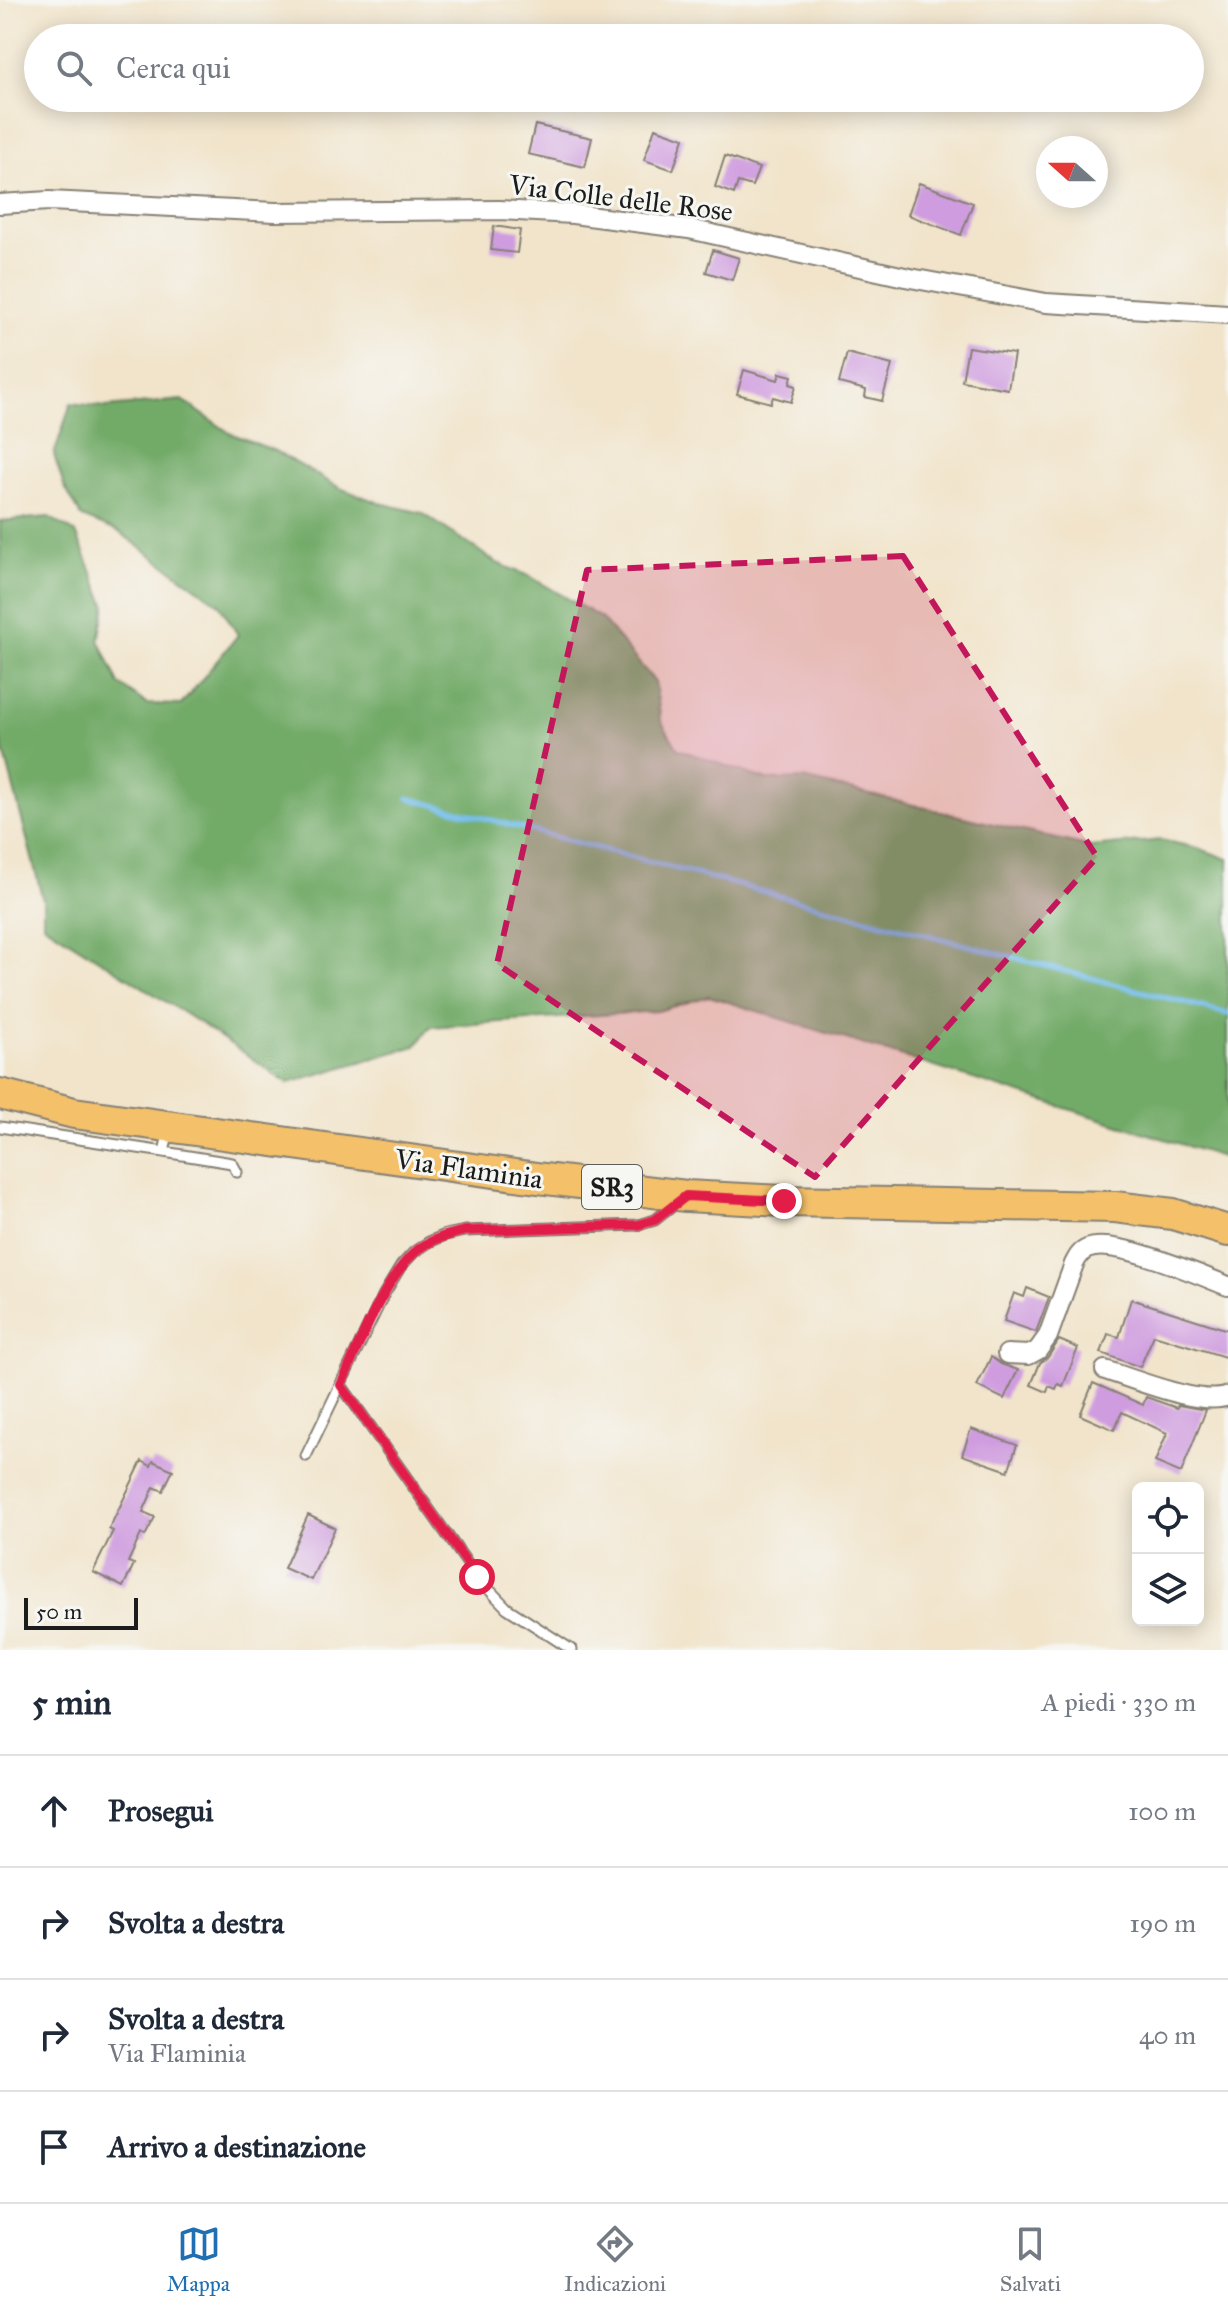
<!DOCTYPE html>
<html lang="it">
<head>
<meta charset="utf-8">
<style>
  :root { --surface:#fff; --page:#f6f6f7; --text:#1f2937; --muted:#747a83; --line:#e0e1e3; --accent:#1f6fb2 }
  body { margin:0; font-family:"IM FELL Great Primer",serif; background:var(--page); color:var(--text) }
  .controls { position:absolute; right:24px; bottom:24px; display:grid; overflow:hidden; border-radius:12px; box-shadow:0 4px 20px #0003 }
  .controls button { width:72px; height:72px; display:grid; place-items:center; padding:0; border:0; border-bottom:2px solid var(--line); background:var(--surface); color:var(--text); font:40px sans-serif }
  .compass { position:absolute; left:1036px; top:136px; width:72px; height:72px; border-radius:50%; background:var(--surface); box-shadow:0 4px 20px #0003; rotate:291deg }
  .scale { position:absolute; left:24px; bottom:20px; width:114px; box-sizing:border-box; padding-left:8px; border:4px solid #1c1c1c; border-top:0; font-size:22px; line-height:28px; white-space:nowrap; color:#1c1c1c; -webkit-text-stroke:6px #f6f6f2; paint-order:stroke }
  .stop { position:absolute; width:24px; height:24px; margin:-18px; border:6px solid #e11d48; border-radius:50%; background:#fff }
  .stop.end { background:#e11d48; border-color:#fff; box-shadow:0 2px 8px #0008 }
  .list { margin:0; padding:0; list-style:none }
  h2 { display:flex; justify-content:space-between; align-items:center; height:104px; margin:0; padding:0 32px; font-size:34px }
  h2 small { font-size:26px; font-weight:400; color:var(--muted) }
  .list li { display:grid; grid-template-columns:52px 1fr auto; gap:24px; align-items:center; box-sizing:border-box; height:112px; padding:0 32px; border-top:2px solid var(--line) }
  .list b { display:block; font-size:30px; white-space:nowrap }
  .list p { margin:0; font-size:26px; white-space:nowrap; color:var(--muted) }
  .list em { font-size:26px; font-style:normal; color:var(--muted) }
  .icon { flex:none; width:44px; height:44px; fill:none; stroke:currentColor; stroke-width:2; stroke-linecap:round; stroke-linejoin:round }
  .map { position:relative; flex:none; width:1228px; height:1650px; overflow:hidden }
  .search { position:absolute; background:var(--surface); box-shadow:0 4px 20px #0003; left:24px; right:24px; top:24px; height:88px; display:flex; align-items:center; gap:20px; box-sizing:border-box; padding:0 28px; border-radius:44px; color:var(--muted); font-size:30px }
  .sheet { height:552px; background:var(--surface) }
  nav { display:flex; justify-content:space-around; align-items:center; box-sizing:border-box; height:112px; border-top:2px solid var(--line); background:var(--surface); font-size:22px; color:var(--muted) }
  nav a { display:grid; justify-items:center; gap:4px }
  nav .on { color:var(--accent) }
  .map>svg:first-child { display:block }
</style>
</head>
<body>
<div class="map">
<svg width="1228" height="1650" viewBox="0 0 1228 1650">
  <rect width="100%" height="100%" fill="#f6f6f2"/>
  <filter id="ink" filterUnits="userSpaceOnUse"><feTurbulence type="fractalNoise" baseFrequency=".0125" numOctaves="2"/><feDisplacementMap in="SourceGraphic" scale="16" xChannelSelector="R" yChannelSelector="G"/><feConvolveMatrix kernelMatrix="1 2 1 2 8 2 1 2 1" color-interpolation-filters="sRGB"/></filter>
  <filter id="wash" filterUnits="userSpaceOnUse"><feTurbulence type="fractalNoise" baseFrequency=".006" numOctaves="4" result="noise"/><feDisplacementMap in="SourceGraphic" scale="32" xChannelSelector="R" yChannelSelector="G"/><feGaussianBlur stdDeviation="1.8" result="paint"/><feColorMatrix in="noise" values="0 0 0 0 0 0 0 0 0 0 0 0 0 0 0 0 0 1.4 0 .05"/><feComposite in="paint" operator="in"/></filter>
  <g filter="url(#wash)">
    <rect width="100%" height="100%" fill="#f1e4cb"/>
    <path fill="#72aa68" stroke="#476342" stroke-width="2" d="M182,400L230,433L275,451L342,489L380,503L422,513L497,563L529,576L601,618L655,682L661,721L678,749L767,780L804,779L1091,847L1161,840L1198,848L1228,859V1159L709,996L658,1011L430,1027L416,1046L288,1083L201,1024L43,924V900L0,736V521L49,517L76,533L106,606L99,640L119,684L147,704L181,705L238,635L219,604L119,532L82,517L64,486L54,455L71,403L106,407Z"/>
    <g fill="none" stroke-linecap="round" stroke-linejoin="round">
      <path stroke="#73beec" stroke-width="5" d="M408,798L1228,1014"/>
    </g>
    <g id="blocks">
      <path fill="#cf9cdf" d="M535,125L592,138L585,167L528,154Z
        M655,128L684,138L673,170L644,160Z
        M725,156L759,168L752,186L738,182L734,194L715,187Z
        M919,183L973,203L961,235L908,215Z
        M494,226L520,230L517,253L491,250Z
        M713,250L739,258L732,280L706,272Z
        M968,347L1014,354L1008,389L962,381Z
        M847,353L892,365L882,401L865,397L866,390L839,383Z
        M744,370L778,380L780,373L792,376L790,384L796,386L791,402L773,397L771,403L737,394Z
        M1027,1288L1049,1297L1036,1332L1004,1321L1014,1293L1024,1297Z
        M1131,1299L1228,1330V1358L1154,1335L1140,1367L1101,1353L1108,1334L1119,1337Z
        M1059,1340L1078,1348L1063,1386L1058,1384L1056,1389L1049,1386L1047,1392L1031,1385L1040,1363L1048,1357Z
        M991,1357L1001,1364L1018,1370L1004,1399L977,1386Z
        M1093,1383L1143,1405L1146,1397L1177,1408L1178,1405L1206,1410L1181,1473L1155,1462L1167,1433L1122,1412L1114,1430L1080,1415Z
        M971,1429L1017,1445L1008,1471L962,1455Z
        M142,1461L151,1466L153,1461L173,1470L163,1491L154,1487L143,1512L155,1517L145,1536L141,1534L128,1562L134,1564L123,1587L93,1572L113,1531L109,1529Z
        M308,1515L335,1528L311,1580L284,1568Z"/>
    </g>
  </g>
  <g filter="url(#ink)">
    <use href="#blocks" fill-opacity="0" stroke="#868074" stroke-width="2"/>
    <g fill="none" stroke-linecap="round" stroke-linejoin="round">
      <g stroke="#868074" stroke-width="13">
        <path id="lane" d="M0,1127L164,1152
          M169,1130L164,1152L232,1163L237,1172
          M341,1385L477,1577L507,1608L572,1650
          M306,1456L384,1294L401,1266L414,1252L429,1242L445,1235L465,1231L638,1225L655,1220L679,1201"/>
      </g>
      <g stroke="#868074" stroke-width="22">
        <path id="street" d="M0,204L49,201L275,212L499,210L573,214L689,229L905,277L1046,303L1228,314
          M1007,1354L1029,1355L1038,1350L1048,1336L1074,1264C1077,1258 1080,1252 1087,1249C1114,1237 1199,1275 1228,1286
          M1105,1370C1134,1379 1202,1407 1228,1396"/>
      </g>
      <g stroke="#868074" stroke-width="34">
        <path id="primary" d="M0,1094L74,1113L537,1178L686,1196L784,1201L1115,1207L1173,1214L1228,1231"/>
      </g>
      <use href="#lane" stroke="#fff" stroke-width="9"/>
      <use href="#street" stroke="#fff" stroke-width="18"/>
      <use href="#primary" stroke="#f4c16b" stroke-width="30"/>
    </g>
  </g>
  <g fill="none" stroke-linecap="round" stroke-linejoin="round" filter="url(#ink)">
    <path stroke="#e11d48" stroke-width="10" d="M477,1577L341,1385C359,1346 383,1281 414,1253C428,1240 447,1235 465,1231L638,1225L655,1220L686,1196L784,1201"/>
  </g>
  <path fill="#c2185b" fill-opacity="0.2" stroke="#c2185b" stroke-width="6" stroke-dasharray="16 10" stroke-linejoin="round" d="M903,556L1097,857L815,1177L497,964L587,570Z"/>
  <g text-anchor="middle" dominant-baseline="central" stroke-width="6" stroke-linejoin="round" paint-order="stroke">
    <rect fill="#f6f6f2" stroke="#5d5d5c" stroke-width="2" x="582" y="1165" width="60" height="44" rx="6"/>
    <g font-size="26" font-weight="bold" fill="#1c1c1c">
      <text x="612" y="1187">SR3</text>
    </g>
    <g font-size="28" fill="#1c1c1c" stroke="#f6f6f2">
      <text transform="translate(621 198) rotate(7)">Via Colle delle Rose</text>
      <text transform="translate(469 1169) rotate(8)">Via Flaminia</text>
    </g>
  </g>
</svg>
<div class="controls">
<button><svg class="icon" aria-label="locate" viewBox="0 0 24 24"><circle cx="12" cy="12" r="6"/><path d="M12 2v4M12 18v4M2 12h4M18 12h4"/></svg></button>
<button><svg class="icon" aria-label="layers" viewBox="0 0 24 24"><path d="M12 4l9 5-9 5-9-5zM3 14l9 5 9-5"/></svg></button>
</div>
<svg class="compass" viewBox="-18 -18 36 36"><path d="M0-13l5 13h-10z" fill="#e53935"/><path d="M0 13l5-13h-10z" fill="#747a83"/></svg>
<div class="scale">50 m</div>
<div class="stop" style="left:477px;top:1577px"></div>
<div class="stop end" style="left:784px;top:1201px"></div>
<div class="search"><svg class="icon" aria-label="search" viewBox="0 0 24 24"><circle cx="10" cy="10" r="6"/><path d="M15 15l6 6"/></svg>Cerca qui</div>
</div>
<section class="sheet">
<h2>5 min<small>A piedi · 330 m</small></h2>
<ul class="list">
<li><svg class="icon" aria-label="ahead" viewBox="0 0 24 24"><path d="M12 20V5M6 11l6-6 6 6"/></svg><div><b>Prosegui</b></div><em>100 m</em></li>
<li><svg class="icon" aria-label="right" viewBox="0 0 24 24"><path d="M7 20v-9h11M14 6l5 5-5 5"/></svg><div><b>Svolta a destra</b></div><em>190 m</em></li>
<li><svg class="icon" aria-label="right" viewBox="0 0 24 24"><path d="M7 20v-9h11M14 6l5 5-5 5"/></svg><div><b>Svolta a destra</b><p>Via Flaminia</p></div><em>40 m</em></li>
<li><svg class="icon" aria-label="arrive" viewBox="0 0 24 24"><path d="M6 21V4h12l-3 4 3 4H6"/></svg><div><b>Arrivo a destinazione</b></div></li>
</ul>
</section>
<nav>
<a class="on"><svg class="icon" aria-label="map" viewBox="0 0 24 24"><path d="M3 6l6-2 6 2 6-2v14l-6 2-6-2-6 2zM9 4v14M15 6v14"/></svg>Mappa</a>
<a><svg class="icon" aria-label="directions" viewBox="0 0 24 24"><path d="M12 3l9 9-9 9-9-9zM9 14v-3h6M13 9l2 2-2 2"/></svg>Indicazioni</a>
<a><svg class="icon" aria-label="saved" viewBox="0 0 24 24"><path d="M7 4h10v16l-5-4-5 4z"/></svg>Salvati</a>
</nav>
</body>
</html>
